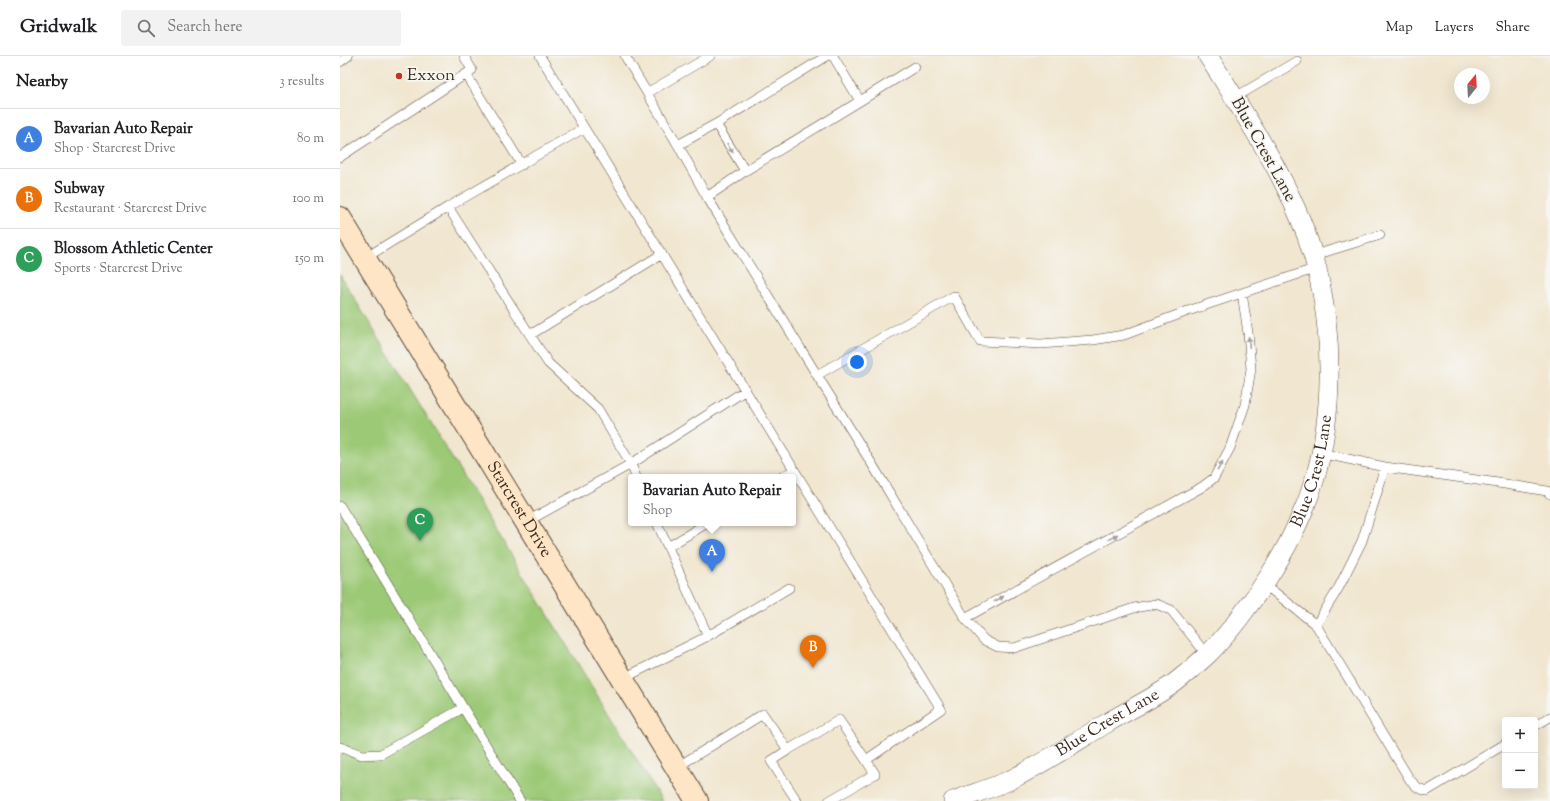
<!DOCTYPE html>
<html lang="en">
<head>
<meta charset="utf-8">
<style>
  :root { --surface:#fff; --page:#f2f2f2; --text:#202124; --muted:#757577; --line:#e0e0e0; --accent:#c8321e }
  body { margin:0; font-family:"Sorts Mill Goudy",serif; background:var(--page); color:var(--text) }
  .controls { position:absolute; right:12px; bottom:12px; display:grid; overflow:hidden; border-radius:4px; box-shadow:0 4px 16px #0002 }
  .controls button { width:36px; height:36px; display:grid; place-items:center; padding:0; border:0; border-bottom:1px solid var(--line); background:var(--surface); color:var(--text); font:20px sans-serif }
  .compass { position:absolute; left:1114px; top:12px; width:36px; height:36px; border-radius:50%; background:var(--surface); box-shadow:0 4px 16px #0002; rotate:18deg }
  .you { position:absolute; left:517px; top:306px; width:14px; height:14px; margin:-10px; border:3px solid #fff; border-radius:50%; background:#1a73e8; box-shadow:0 0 0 6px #1a73e833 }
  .badge { display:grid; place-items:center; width:26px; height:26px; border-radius:50%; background:var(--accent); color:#fff; font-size:13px; font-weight:700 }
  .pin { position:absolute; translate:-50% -33px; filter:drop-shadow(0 1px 2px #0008) }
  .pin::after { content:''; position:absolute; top:21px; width:14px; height:12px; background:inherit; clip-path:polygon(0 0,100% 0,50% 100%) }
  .popup { position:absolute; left:288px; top:418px; width:168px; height:52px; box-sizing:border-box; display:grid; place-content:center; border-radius:4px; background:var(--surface); filter:drop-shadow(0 1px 3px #0005); font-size:13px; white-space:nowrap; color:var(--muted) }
  .popup b { font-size:15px; color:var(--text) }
  .popup::after { content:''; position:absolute; left:50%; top:100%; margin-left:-8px; border:8px solid transparent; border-top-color:var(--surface) }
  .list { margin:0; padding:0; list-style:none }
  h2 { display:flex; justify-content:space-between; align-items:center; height:52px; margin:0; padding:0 16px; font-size:17px }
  h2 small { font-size:13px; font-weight:400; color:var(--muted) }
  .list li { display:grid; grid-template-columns:26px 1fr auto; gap:12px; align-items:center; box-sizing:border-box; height:60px; padding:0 16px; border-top:1px solid var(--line) }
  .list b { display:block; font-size:15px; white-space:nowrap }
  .list p { margin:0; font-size:13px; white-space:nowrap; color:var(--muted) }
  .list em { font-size:13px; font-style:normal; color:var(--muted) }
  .icon { flex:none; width:22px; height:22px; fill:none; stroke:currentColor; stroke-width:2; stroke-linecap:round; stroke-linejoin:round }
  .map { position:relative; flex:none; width:1210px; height:745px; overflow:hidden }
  header { display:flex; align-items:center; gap:24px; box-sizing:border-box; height:56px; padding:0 20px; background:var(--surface); border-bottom:1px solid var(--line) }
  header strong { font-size:19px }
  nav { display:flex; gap:22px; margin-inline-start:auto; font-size:14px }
  .search { width:280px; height:36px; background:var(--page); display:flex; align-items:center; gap:10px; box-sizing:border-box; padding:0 14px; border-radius:4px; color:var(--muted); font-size:15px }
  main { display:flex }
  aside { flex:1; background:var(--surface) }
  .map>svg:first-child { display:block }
</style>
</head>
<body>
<header>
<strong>Gridwalk</strong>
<div class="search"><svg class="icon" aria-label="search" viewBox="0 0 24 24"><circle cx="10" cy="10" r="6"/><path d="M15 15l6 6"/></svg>Search here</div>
<nav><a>Map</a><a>Layers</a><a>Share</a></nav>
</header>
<main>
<aside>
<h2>Nearby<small>3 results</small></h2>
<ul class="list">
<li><span class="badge" style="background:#3f7fe0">A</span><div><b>Bavarian Auto Repair</b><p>Shop · Starcrest Drive</p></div><em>80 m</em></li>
<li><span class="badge" style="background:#e8710a">B</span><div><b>Subway</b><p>Restaurant · Starcrest Drive</p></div><em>100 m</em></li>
<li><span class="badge" style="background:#2e9e5b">C</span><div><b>Blossom Athletic Center</b><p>Sports · Starcrest Drive</p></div><em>150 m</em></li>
</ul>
</aside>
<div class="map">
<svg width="1210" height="745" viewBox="0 0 1210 745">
  <rect width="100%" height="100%" fill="#f6f6f2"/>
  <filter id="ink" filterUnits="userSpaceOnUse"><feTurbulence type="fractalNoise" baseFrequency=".025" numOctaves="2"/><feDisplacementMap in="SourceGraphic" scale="8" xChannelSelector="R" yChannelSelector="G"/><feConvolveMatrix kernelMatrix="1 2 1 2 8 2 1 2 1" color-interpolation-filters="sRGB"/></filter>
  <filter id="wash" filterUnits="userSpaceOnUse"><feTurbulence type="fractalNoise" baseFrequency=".012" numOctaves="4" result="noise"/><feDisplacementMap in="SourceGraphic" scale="16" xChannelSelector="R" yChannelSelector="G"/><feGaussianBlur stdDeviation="0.9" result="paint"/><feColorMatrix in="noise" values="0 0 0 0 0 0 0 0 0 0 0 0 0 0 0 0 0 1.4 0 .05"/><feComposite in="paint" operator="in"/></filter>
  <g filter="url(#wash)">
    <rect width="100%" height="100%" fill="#f1e6cf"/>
    <path fill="#9cc976" stroke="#6c7a4a" d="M0,219L322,745H0Z"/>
  </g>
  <g filter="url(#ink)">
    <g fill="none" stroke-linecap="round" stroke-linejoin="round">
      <g stroke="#564639" stroke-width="10">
        <path id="service" d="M200,0L601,653L526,704L535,718L489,745
          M285,0L338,89L376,68L487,0
          M493,0L520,45L575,11
          M0,6L8,0
          M126,18L182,109
          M307,37L370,0
          M894,42L957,5
          M520,45L405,115L367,141L535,413L625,562L644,584L658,591L674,592L794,552L816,548L831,554L867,599
          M376,68L405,115
          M338,89L367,141
          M0,101L132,14L124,0
          M108,151L244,72
          M972,200L1040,179
          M25,202L108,151L208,307L258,353L291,408L406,334
          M190,279L322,198
          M477,319L614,240L640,285L701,288L753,284L784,279L848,255L977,212
          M1045,411L1165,428L1207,435L1210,438
          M442,421L454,414
          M0,450L180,745
          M186,466L291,408L296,421
          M328,491L367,467
          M924,528L976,569L998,533L1022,485L1045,411L980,397
          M625,562L862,431L874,422L890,392L905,349L911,313L908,277L902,237
          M976,569L1070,724L1078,732L1087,735L1165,688
          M368,580L449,532
          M282,623L368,580L317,467
          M1195,670L1210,661
          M0,691L22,699L41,698L123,652
          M448,694L499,664L526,704
          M337,711L423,658L448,694L431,705L457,745"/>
      </g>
      <g stroke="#564639" stroke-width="20">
        <g id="minor">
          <path id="s1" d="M613,745C634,737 657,731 676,721C707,705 737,685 767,667C788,654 812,643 833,628C844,620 855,610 866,600C882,585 896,567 909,549C937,512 962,466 975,422C994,356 993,279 977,213C957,135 910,67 868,0"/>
        </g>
      </g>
      <g stroke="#564639" stroke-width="24">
        <g id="secondary">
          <path id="s2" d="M0,162L357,745"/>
        </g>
      </g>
      <use href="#service" stroke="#fff" stroke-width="9"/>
      <use href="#minor" stroke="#fff" stroke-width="19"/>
      <use href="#secondary" stroke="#fee5c5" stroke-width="22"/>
    </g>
    <defs><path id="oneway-solid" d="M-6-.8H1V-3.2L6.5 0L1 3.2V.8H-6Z"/></defs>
    <g fill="#a79f9a">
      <use href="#oneway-solid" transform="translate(390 92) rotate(58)"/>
      <use href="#oneway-solid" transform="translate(909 286) rotate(-94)"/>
      <use href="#oneway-solid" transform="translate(880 410) rotate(-61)"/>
      <use href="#oneway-solid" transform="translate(773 481) rotate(-29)"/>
      <use href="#oneway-solid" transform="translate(659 543) rotate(-29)"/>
    </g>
  </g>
  <circle fill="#c8321e" stroke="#f6f6f2" stroke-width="1.5" cx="59" cy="20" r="4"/>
  <g text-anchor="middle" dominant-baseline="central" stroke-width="3.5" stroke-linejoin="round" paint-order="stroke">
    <g font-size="17" fill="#3b2a1e" stroke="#f6f6f2" text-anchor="start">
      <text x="67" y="20">Exxon</text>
    </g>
    <g font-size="17" fill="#3b2a1e" stroke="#f6f6f2">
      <text transform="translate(923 94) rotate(61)">Blue Crest Lane</text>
      <text stroke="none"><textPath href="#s1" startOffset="510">Blue Crest Lane</textPath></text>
      <text stroke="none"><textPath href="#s2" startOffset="342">Starcrest Drive</textPath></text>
      <text stroke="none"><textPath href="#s1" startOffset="174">Blue Crest Lane</textPath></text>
    </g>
  </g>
</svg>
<div class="controls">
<button>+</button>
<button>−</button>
</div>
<svg class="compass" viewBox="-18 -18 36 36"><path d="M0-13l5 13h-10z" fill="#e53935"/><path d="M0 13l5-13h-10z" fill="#757577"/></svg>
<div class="you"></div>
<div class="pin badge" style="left:372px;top:516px;background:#3f7fe0">A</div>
<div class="popup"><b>Bavarian Auto Repair</b>Shop</div>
<div class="pin badge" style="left:473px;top:612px;background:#e8710a">B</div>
<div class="pin badge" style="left:80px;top:485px;background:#2e9e5b">C</div>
</div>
</main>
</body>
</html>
